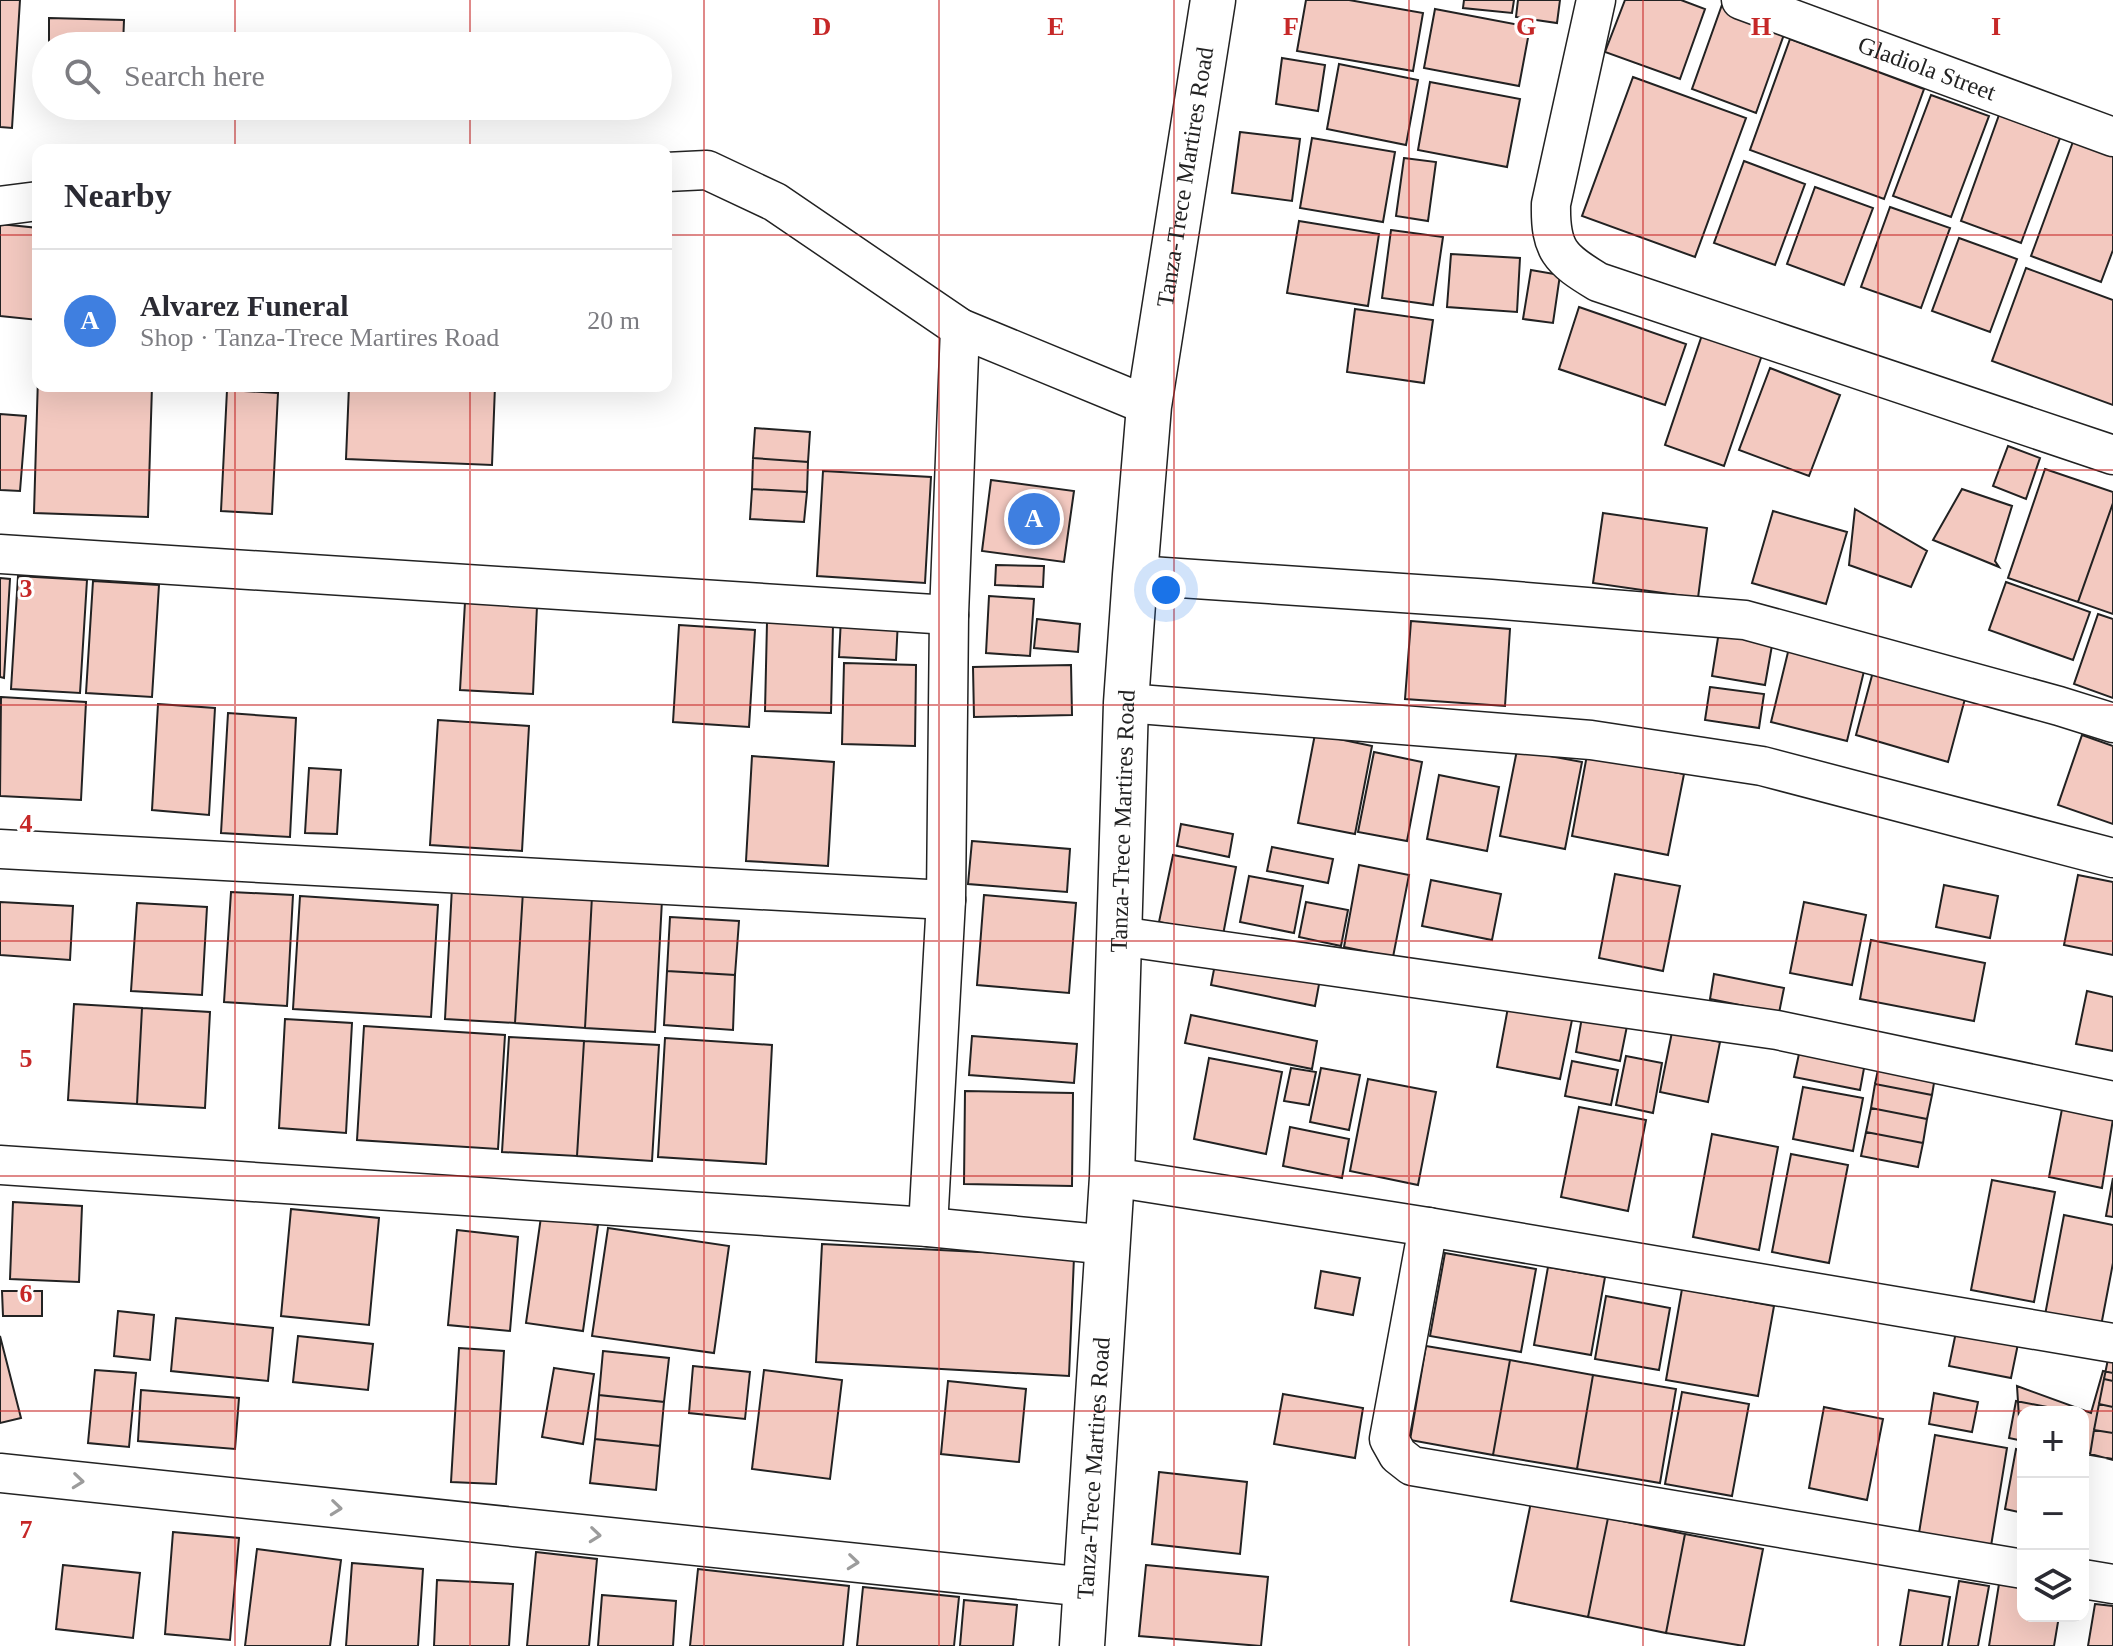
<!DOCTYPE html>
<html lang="en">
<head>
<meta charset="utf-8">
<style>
  :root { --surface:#fff; --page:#f2f2f3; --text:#2b2b33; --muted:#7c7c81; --line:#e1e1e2; --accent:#c62828 }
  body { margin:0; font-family:"Times New Roman",serif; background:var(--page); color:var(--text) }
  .controls { position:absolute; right:24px; bottom:24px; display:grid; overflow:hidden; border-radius:16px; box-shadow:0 8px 32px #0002 }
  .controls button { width:72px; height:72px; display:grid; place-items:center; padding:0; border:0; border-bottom:2px solid var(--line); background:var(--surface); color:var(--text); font:40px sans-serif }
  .you { position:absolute; left:1166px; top:590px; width:28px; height:28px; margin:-20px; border:6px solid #fff; border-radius:50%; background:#1a73e8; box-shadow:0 0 0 12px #1a73e833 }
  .badge { display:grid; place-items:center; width:52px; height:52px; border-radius:50%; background:var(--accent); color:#fff; font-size:26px; font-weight:700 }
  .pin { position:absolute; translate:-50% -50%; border:4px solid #fff; box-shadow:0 2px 8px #0006 }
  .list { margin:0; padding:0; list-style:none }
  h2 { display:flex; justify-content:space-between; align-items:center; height:104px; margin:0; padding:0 32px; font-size:34px }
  h2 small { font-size:26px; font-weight:400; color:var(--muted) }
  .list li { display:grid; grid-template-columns:52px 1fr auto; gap:24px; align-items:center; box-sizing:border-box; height:144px; padding:0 32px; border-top:2px solid var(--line) }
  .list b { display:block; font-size:30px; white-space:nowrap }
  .list p { margin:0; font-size:26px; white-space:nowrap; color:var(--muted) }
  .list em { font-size:26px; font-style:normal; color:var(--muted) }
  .icon { flex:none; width:44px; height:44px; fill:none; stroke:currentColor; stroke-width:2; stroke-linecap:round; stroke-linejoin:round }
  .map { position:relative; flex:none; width:2113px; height:1646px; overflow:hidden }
  .search { position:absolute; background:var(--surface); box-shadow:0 8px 32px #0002; left:32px; top:32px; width:640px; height:88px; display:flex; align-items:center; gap:20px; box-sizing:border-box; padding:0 28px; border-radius:44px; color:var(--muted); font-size:30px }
  .panel { position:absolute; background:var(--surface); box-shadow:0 8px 32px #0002; left:32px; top:144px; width:640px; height:248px; border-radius:16px }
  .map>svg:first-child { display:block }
</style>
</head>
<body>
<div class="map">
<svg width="2113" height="1646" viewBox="0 0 2113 1646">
  <rect width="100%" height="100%" fill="#fff"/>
  <path fill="#f3c9c0" stroke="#222" stroke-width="2" d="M0,0H20L12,128L0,127Z
    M1306,0H1349L1423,13L1413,71L1297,51Z
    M1464,0H1514L1512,13L1463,8Z
    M1518,0H1560L1557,23L1516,17Z
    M1625,0H1681L1705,9L1680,79L1605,52Z
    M1723,2L1787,26L1756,113L1692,89Z
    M1435,9L1530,27L1519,86L1424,68Z
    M49,18L124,20L123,46H49Z
    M1790,39L1924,89L1884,199L1750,150Z
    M1282,58L1325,65L1318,111L1276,104Z
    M1339,64L1418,80L1406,145L1327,129Z
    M1633,77L1746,118L1695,257L1582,216Z
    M1430,82L1520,99L1507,167L1418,150Z
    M1931,95L1989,116L1951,217L1893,196Z
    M1999,115L2060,138L2021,243L1961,221Z
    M1240,132L1300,139L1292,201L1232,193Z
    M1312,138L1395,152L1383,222L1300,208Z
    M2074,139L2113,153V250L2101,282L2031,256Z
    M1404,158L1436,162L1428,221L1396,216Z
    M1744,161L1805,184L1775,265L1714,243Z
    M1815,187L1873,208L1844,285L1787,264Z
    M1890,207L1950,228L1921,308L1861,287Z
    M1299,221L1379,234L1368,306L1287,293Z
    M0,224L38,228V320L0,316Z
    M1391,230L1443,237L1433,305L1382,298Z
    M1959,238L2017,259L1990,332L1932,311Z
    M1451,254L1520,258L1517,312L1447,307Z
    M2026,268L2113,300V405L1992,361Z
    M1531,270L1560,275L1553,323L1523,319Z
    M1579,307L1686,344L1665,405L1559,369Z
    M1355,309L1433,320L1424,383L1347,372Z
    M1702,335L1762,355L1724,466L1665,445Z
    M1770,368L1840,395L1809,476L1739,450Z
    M38,377V386H152L148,517L34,513Z
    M349,386H495L492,465L346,459Z
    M227,390L278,393L272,514L221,511Z
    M0,414L26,416L20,491L0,490Z
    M755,428L810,432L808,462L753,458Z
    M2008,446L2040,458L2026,499L1993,486Z
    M753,458L808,462L807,492L752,489Z
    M2045,469L2113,492V503L2078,602L2008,578Z
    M823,471L931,477L925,583L817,576Z
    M991,480L1074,491L1064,562L982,551Z
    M752,489L807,492L804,522L750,519Z
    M1962,489L2012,506L1995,561L1999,567L1933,540Z
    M2113,503V614L2078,602Z
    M1855,509L1927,551L1911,587L1849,565Z
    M1773,511L1847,532L1826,604L1752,583Z
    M1603,513L1707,528L1698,598L1593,583Z
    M996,565L1044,566L1043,587L995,585Z
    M18,576L87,580L80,693L11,689Z
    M0,578L10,579L4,678L0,677Z
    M93,581L159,585L152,697L86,693Z
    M2006,582L2090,612L2073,660L1989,630Z
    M989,596L1034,599L1030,656L986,653Z
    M465,602L537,606L533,694L460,690Z
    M2098,614L2113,619V698L2074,684Z
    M841,618L898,620L896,660L839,657Z
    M1037,619L1080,624L1078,652L1034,648Z
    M1411,621L1510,629L1505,706L1405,699Z
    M767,622L833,624L831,713L765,711Z
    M679,625L755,630L749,727L673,722Z
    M1720,625L1774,634L1765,685L1712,676Z
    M1789,648L1865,667L1847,741L1771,722Z
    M844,663L916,665L915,746L842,744Z
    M1071,665L1072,715L974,717L973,667Z
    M1874,668L1966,695L1948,762L1856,735Z
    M1710,687L1764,694L1759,728L1705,720Z
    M1,697L86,702L81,800L0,796Z
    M158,704L215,708L209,815L152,810Z
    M228,713L296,718L290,837L221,833Z
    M438,720L529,726L522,851L430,845Z
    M1315,734L1372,746L1355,834L1298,823Z
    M2082,735L2113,746V824L2058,805Z
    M1517,750L1582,762L1565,849L1500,836Z
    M1374,752L1422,762L1407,841L1358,832Z
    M1587,755L1684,774L1668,855L1572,836Z
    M752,756L834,762L828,866L746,861Z
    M309,768L341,770L337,834L305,833Z
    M1439,775L1499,787L1487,851L1427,839Z
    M1181,824L1233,834L1229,857L1177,846Z
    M972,841L1070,849L1067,892L968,884Z
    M1272,847L1333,859L1328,883L1267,871Z
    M1173,855L1236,867L1223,935L1159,922Z
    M1359,865L1409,875L1393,957L1344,947Z
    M1615,874L1680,886L1663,971L1599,958Z
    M2078,875L2113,882V955L2064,945Z
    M1249,876L1303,886L1294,933L1240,922Z
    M1431,880L1501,894L1492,940L1422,926Z
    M1944,885L1998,896L1990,938L1936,927Z
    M452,887L523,891L515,1023L445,1019Z
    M523,891L592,896L585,1028L515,1023Z
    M231,892L293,895L287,1006L224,1002Z
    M984,895L1076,903L1069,993L977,985Z
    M300,896L438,905L431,1017L293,1009Z
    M592,896L662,900L655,1032L585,1028Z
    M0,902L73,906L70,960L0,955Z
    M1306,902L1348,910L1341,946L1299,937Z
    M1804,902L1866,915L1852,985L1790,973Z
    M137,903L207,907L202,995L131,991Z
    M670,917L739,921L735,975L667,971Z
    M1871,940L1985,963L1974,1021L1860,999Z
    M1216,959L1320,979L1315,1006L1211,985Z
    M667,971L735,975L733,1030L664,1025Z
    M1714,974L1784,988L1779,1013L1710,999Z
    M2087,991L2113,997V1051L2076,1044Z
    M1509,1002L1573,1015L1560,1079L1497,1067Z
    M74,1004L142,1008L137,1104L68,1100Z
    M142,1008L210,1012L205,1108L137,1104Z
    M1191,1015L1317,1041L1312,1069L1185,1043Z
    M1582,1017L1627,1026L1620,1061L1576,1052Z
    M285,1019L352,1023L346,1133L279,1128Z
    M364,1026L505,1035L498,1149L357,1140Z
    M1672,1032L1720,1042L1708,1102L1660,1092Z
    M972,1036L1077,1044L1074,1083L969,1075Z
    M509,1037L584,1041L577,1156L502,1152Z
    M665,1038L772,1045L766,1164L658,1157Z
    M1802,1040L1867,1052L1860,1090L1794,1077Z
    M584,1041L659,1045L652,1161L577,1156Z
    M1626,1056L1662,1063L1653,1113L1616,1105Z
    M1209,1058L1282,1072L1266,1154L1194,1139Z
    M1880,1060L1936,1071L1932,1095L1875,1084Z
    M1572,1061L1618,1070L1611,1105L1565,1096Z
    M1291,1068L1316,1072L1309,1105L1284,1101Z
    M1321,1068L1360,1075L1349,1130L1310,1122Z
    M1368,1079L1436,1092L1418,1185L1350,1171Z
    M1875,1084L1932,1095L1927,1119L1871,1108Z
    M1803,1087L1863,1098L1853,1151L1793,1139Z
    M965,1091L1073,1093L1072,1186L964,1184Z
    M1579,1107L1646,1120L1628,1211L1561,1197Z
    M1871,1108L1927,1119L1923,1143L1866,1132Z
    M2062,1109L2113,1119L2102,1188L2049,1177Z
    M1290,1127L1349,1139L1342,1178L1283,1166Z
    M1866,1132L1923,1143L1918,1167L1861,1156Z
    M1712,1134L1778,1147L1759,1250L1693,1237Z
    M1791,1154L1848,1165L1829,1263L1772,1252Z
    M2113,1178V1217L2106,1216Z
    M1992,1180L2055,1192L2034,1302L1971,1290Z
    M13,1202L82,1206L79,1282L10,1279Z
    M291,1209L379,1218L369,1325L281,1316Z
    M2064,1215L2113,1225V1263L2101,1326L2045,1315Z
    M541,1217L598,1225L583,1331L526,1323Z
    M608,1228L729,1246L714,1353L592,1336Z
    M457,1230L518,1237L510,1331L448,1325Z
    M822,1244L1074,1257L1069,1376L816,1362Z
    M1445,1253L1536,1269L1521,1352L1430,1336Z
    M1548,1267L1605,1277L1591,1355L1534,1345Z
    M1321,1271L1360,1278L1353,1315L1315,1308Z
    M1682,1289L1774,1306L1758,1396L1666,1380Z
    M2,1291H42V1316H3Z
    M1606,1296L1670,1308L1659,1370L1595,1359Z
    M118,1311L154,1315L150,1360L114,1356Z
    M176,1318L273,1328L268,1381L171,1371Z
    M1957,1327L2019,1339L2011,1378L1949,1366Z
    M0,1336L21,1418L0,1423Z
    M298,1336L373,1344L368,1390L293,1382Z
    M1426,1346L1510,1360L1493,1455L1410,1440Z
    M459,1348L504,1351L496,1484L451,1482Z
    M603,1351L669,1358L664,1402L599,1395Z
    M2109,1354H2113V1381L2104,1379Z
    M1510,1360L1593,1375L1577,1469L1493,1455Z
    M693,1366L750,1372L745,1419L689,1413Z
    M554,1368L594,1374L583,1444L542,1437Z
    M95,1370L136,1373L129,1447L88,1443Z
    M764,1370L842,1380L830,1479L752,1469Z
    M2103,1371L2113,1373V1460L2083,1452V1412H2023V1435L2020,1434L2017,1386L2091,1413Z
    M1593,1375L1676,1389L1660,1483L1577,1469Z
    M2104,1379L2113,1381V1407L2099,1404Z
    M948,1381L1026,1389L1019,1462L941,1454Z
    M141,1390L239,1398L235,1449L138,1441Z
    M1682,1392L1749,1404L1732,1496L1665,1484Z
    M1934,1393L1978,1402L1972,1432L1929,1424Z
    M1283,1394L1363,1408L1355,1458L1274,1444Z
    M599,1395L664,1402L660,1446L595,1439Z
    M2016,1401L2073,1412H2023V1441L2009,1438Z
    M2099,1404L2113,1407V1433L2094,1430Z
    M1824,1407L1883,1419L1867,1500L1809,1488Z
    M2094,1430L2113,1433V1459L2090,1455Z
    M1935,1435L2007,1448L1991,1546L1919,1533Z
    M595,1439L660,1446L656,1490L590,1483Z
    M2016,1449L2023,1451V1513L2005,1509Z
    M1159,1472L1247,1482L1240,1554L1152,1544Z
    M1531,1502L1608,1518L1588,1617L1511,1601Z
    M1608,1518L1685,1534L1666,1633L1588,1617Z
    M173,1532L239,1538L230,1640L165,1634Z
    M1685,1534L1763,1549L1744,1646L1666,1633Z
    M257,1549L341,1560L330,1646H245Z
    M536,1552L597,1559L589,1646H527Z
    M352,1563L423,1569L418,1646H346Z
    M63,1565L140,1573L133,1638L56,1629Z
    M1146,1565L1268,1577L1261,1646L1139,1636Z
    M698,1569L849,1586L843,1646H690Z
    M437,1580L513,1584L509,1646H434Z
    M1959,1581L1989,1586L1978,1646H1948Z
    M1999,1584L2023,1588V1616H2059L2054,1646H1989Z
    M863,1587L959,1597L954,1646H857Z
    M1909,1590L1950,1597L1942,1646H1900Z
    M602,1595L676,1601L673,1646H598Z
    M964,1600L1017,1605L1013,1646H960Z
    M2095,1604L2113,1606V1646H2088Z"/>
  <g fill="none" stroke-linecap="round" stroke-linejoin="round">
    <g stroke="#222" stroke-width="41">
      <g id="minor">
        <path d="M1596,0L1551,204C1550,250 1560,259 1598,282L2113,455"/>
        <path id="s1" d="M1741,0L2113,137"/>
        <path d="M666,172L707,170L775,202L960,328L1149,406"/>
        <path d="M0,206L38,201"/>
        <path d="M0,554L949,615"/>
        <path d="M1135,575L1491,599L1745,620L2059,706L2113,723"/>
        <path d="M1126,703L1591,740L1762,766L2113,858"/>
        <path d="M0,849L946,900"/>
        <path d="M1119,936L1777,1030L2113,1101"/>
        <path d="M0,1165L928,1227L1109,1245"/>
        <path d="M1112,1177L1428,1227L2113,1343"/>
        <path d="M928,1227L946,900L949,615L960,328"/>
        <path d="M1428,1227L1389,1439L1398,1455L1412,1466L2023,1569"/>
        <path d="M0,1473L1087,1587"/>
        <path d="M2083,1579L2113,1584"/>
      </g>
    </g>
    <g stroke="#222" stroke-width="47">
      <g id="primary">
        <path id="s2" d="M1082,1646L1112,1177L1126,703L1135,575L1149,406L1213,0"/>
      </g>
    </g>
    <use href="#minor" stroke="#fff" stroke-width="38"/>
    <use href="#primary" stroke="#fff" stroke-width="44"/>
  </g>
  <defs><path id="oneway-chevron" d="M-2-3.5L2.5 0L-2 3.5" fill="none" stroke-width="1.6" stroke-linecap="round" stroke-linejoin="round" transform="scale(2)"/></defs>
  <g stroke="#9c9c9c">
    <use href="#oneway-chevron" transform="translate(78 1481) rotate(6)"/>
    <use href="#oneway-chevron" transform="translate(336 1508) rotate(6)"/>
    <use href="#oneway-chevron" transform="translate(595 1535) rotate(6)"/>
    <use href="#oneway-chevron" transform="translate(853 1562) rotate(6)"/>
  </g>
  <path fill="none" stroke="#c62828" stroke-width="2" stroke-opacity="0.55" d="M235,0V46M470,0V46M704,0V1646M939,0V1646M1174,0V1646M1409,0V1646M1643,0V1646M1878,0V1646M235,106V150M470,106V150M0,235H38M666,235H2113M235,386V1646M470,386V1646M0,470H2113M0,705H2113M0,941H2113M0,1176H2113M0,1411H2113"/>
  <g text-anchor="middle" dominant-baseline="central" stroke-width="6" stroke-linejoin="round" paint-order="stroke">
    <g font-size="24" fill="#222" stroke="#fff">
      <text stroke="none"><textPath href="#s1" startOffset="198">Gladiola Street</textPath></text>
      <text stroke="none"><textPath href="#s2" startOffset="1474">Tanza-Trece Martires Road</textPath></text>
      <text stroke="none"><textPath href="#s2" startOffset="826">Tanza-Trece Martires Road</textPath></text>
      <text stroke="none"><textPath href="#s2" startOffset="178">Tanza-Trece Martires Road</textPath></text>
    </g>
  </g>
  <g font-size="26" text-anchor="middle" font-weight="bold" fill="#c62828" stroke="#fff" stroke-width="6" stroke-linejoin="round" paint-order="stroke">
    <text x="822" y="35">D</text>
    <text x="1056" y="35">E</text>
    <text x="1291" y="35">F</text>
    <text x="1526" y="35">G</text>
    <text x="1761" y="35">H</text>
    <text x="1996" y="35">I</text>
    <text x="26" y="597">3</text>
    <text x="26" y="832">4</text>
    <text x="26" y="1067">5</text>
    <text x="26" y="1302">6</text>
    <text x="26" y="1538">7</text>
  </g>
</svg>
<div class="controls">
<button>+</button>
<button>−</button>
<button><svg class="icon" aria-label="layers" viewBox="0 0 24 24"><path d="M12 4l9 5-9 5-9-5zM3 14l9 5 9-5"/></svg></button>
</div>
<div class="you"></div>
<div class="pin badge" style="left:1034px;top:519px;background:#3f7fe0">A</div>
<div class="search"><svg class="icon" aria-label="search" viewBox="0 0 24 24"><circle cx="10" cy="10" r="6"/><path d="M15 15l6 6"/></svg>Search here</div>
<section class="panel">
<h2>Nearby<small></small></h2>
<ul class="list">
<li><span class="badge" style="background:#3f7fe0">A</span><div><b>Alvarez Funeral</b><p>Shop · Tanza-Trece Martires Road</p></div><em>20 m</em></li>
</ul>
</section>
</div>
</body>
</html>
